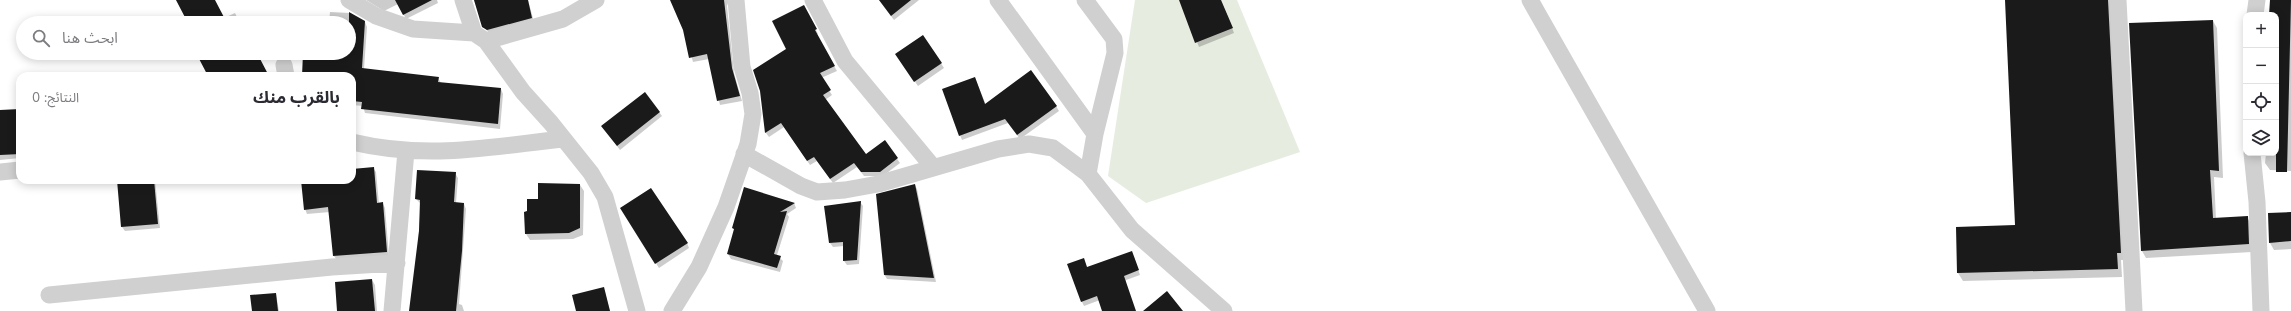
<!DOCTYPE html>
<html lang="ar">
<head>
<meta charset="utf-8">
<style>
  :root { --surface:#fff; --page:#f2f2f3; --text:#2b2b33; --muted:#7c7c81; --line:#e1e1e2 }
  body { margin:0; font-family:Inter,"Noto Sans Arabic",sans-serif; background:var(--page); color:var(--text); direction:rtl }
  .controls { position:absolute; right:12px; top:12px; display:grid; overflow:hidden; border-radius:8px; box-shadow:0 2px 10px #0003 }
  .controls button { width:36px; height:36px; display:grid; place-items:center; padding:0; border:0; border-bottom:1px solid var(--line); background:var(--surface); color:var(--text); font:20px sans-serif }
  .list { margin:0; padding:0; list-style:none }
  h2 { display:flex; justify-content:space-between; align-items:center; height:52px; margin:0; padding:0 16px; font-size:17px }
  h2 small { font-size:13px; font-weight:400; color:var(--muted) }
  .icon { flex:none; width:22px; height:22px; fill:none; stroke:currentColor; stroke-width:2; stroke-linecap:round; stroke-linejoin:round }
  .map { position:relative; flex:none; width:2291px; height:311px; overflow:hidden; direction:ltr }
  .search { position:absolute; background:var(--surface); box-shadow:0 2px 10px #0003; left:16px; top:16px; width:340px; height:44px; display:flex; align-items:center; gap:10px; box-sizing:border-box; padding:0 14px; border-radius:22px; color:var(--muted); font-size:15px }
  .panel { position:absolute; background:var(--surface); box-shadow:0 2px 10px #0003; left:16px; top:72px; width:340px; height:112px; border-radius:12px; direction:rtl }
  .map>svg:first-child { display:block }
</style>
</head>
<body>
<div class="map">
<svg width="2291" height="311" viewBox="0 0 2291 311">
  <rect width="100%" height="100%" fill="#fff"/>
  <path fill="#e6ecdf" d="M1135,0H1237L1300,152L1146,203L1108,176Z"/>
  <path fill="#0003" d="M176,0H214L224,18L235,13L240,23H181L186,19Z
    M366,0H437L438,3L406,19L398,4L384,11Z
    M474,0H528L534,22L490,34L483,26Z
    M672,0H729L727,6L734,73L742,101L720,105L709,59L693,62L684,30Z
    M879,0H919L894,20Z
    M1180,0H1221L1234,33L1199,47Z
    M2006,0H2112L2125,260H2121L2122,277L1963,281L1958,273L2016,226Z
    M2271,0H2291V171L2270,170L2265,163L2266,153H2276V15H2270Z
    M804,6L818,34L816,35L837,71L821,78L832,95L825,100L866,155L885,142L900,163L883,176H864L857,167L833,183L817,161L810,165L784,127L769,137L766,133L761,91L788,50Z
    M330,12L350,13L365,22L367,27L364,69L438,78L441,83L501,89L503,94L500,129L365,113L363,106L352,105V76H303L326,53H349V23H329Z
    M2213,21L2217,28L2223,178L2214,177L2216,219L2247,217L2251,224L2252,252L2146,258L2142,251L2130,24Z
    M923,36L944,68L918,86L899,58Z
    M975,78L986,105L1056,106L1059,111L1020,139L1008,123L962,140L960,135Z
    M20,110V158L0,160V111Z
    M659,112L662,116L620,150L605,130Z
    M373,168L376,172L379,204H383L385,208L389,256L337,260L334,256L330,212L307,214L305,209L302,180H352V170Z
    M455,173L458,178L456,203L464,204L466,209L459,304L462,305L464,311H410L415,283L421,204L416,199Z
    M118,180H155L160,228L125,231L122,227Z
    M580,185L584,191L583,235L573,239L530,240L526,234L539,200Z
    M915,185L917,189L936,282L887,279L884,274Z
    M860,202L863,206L859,264L847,265L844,261V246L833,247L830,243Z
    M794,203L796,208L787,214L789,217L777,255L783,261L780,272L731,259L728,254L735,231L733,228Z
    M624,213L687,243L689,248L659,268Z
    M2291,214V249L2274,250L2270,243Z
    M1134,257L1140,275L1126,280L1123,311H1103L1100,300L1084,306L1082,302L1087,268Z
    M372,280L375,285L377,311H338Z
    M604,289L610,311H577Z
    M276,294L279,311H253Z"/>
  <path fill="#1a1a1a" d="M176,0H215L227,23H188Z
    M395,0H432L403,15Z
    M474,0H528L532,18L487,30L482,27Z
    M670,0H724L732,68L740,96L717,101L707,54L689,58L683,30Z
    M879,0H911L891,16Z
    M1179,0H1221L1233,28L1195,43Z
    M2005,0H2108L2121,253H2117L2118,269L1957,273L1956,227L2015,225Z
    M2270,0H2291L2287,172H2276V15H2269Z
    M804,5L817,29L815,30L835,66L820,73L831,90L823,95L866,154L885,140L898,158L880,172H861L854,163L830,179L814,157L807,161L781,123L765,133L760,91L753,70L786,49L772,21Z
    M349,12L365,21L362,68L439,77L438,82L501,88L498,124L361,109L362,102L352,101V76H302L303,53H349Z
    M2213,20L2219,171L2210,170L2213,218L2248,216L2249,244L2141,251L2129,23Z
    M923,35L942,63L914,82L895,54Z
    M196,53H257L269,76H208Z
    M1031,70L1057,106L1017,135L1005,119L959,136L942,89L975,77L985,104Z
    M645,92L660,112L617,146L601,126Z
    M20,109V154L0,155V110Z
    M374,167L377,203L383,202L387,252L333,256L328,207L304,210L301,180H352V169Z
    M417,170L456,172L454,202L464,203L462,251L456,311H409L419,231L420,200L415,199Z
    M117,180H154L158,224L121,227Z
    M538,183L580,184V228L569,233L525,234L524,212L527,211V199H538Z
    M915,184L934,278L884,275L876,194Z
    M744,187L795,203L780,212L787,211L774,254L781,256L777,268L727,254L734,229L732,228Z
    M651,188L688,243L655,264L620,208Z
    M861,201L857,260L843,261V242L829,243L824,206Z
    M2291,212V241L2269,243L2268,213Z
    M1132,251L1139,270L1124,276L1136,311H1102L1097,296L1081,302L1067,264L1084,258L1087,267Z
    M372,279L375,311H337L335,282Z
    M604,287L610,311H576L572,295Z
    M1167,291L1183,311H1143Z
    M276,293L278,311H252L250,295Z"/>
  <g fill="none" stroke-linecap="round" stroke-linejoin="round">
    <path stroke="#d0d0d0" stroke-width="17" d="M349,0L376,16L413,29L474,33L486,41L523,92L551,123L591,173L605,197L637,311
      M463,0L474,33
      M813,0L845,61L933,167
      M998,0L1095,134
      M1085,0L1114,39L1115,53L1095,134L1088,174
      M1530,0L1707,311
      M2118,0L2134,311
      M2255,15L2257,0
      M486,41L563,19L596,0
      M284,65L286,76
      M352,142C428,160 488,147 563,139
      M2252,153L2257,202L2261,311
      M744,154L801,186L817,192L845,190L878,184L998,149L1029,144L1053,148L1088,174L1132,230L1224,311
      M0,172L20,170
      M49,295L332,267L397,263
      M392,311L406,151
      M672,311L699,267L726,207L748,144L753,114L750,93L742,67L736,0"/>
  </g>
</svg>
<div class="controls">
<button>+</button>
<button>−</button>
<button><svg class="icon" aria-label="locate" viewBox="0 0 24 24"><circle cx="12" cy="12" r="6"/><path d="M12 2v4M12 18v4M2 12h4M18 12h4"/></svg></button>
<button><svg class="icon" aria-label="layers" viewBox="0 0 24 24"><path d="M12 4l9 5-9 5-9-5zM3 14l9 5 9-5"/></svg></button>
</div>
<div class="search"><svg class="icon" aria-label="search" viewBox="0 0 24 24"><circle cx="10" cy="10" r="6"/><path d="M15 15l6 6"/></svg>ابحث هنا</div>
<section class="panel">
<h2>بالقرب منك<small>النتائج: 0</small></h2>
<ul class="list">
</ul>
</section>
</div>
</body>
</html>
